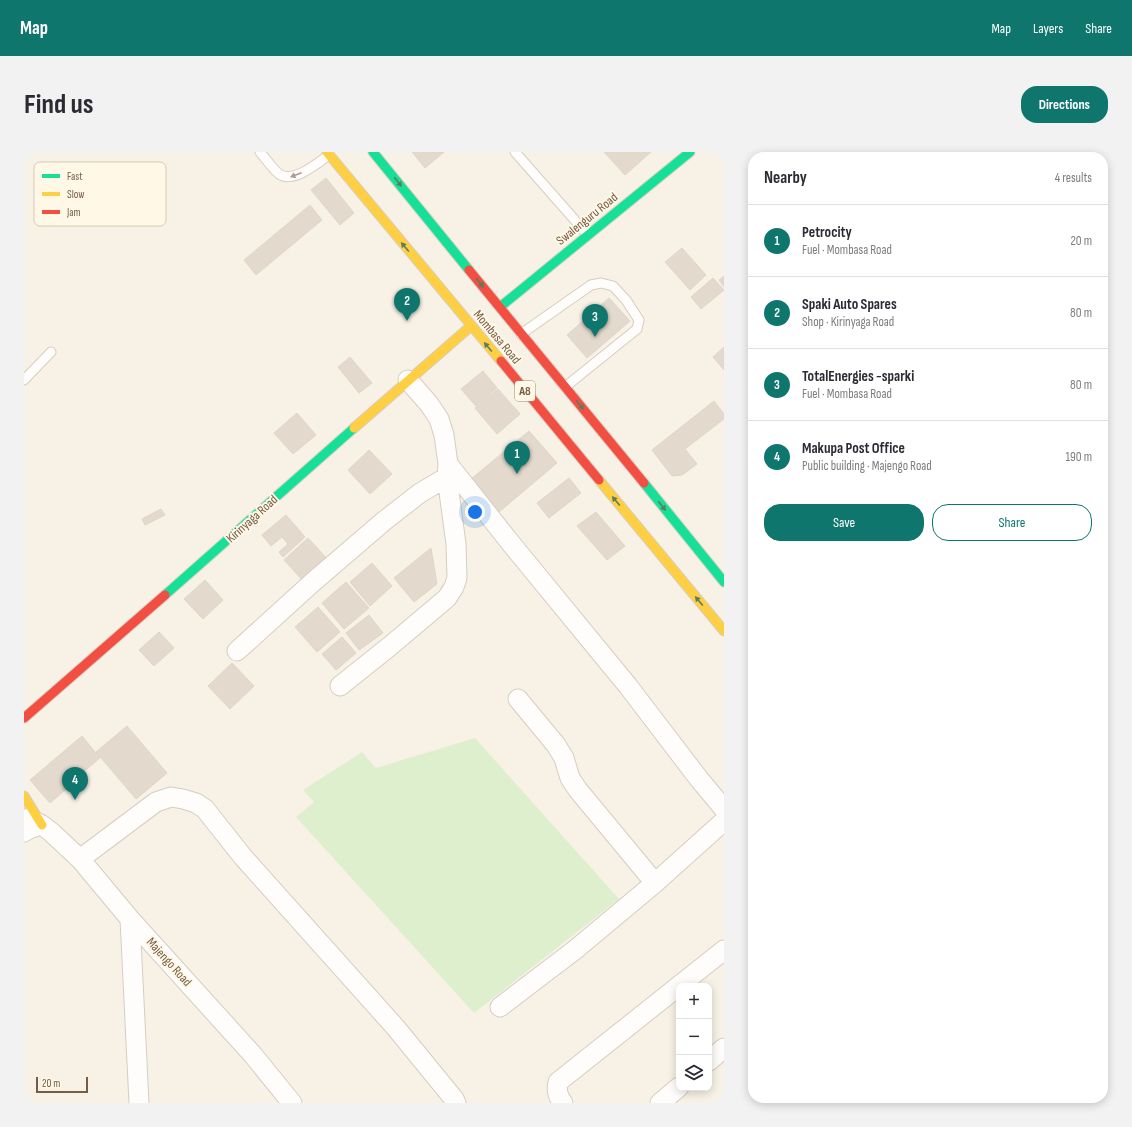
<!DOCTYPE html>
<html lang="en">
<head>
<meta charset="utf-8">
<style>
  :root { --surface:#fff; --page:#f2f2f3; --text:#2b2b33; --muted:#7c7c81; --line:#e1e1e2; --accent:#0f766e }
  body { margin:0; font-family:"Sofia Sans Condensed",sans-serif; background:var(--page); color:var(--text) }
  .controls { position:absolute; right:12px; bottom:12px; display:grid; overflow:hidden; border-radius:8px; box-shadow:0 2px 10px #0003 }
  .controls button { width:36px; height:36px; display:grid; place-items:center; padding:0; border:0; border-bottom:1px solid var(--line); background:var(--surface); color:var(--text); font:20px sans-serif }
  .scale { position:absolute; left:12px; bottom:10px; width:52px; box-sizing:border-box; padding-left:4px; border:2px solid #755c45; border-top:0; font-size:11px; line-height:14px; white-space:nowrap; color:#755c45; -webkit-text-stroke:3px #fff8e6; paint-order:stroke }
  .you { position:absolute; left:451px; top:360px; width:14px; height:14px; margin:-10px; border:3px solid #fff; border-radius:50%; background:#1a73e8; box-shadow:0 0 0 6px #1a73e833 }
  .badge { display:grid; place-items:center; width:26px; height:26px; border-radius:50%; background:var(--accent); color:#fff; font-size:13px; font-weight:700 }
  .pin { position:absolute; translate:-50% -33px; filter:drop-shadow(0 1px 2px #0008) }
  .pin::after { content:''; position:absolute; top:21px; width:14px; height:12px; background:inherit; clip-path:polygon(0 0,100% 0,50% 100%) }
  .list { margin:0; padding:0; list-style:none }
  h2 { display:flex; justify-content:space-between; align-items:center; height:52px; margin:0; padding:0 16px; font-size:17px }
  h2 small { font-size:13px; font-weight:400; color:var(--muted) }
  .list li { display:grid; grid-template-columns:26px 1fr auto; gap:12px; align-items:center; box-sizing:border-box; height:72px; padding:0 16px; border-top:1px solid var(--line) }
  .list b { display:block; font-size:15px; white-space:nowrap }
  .list p { margin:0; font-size:13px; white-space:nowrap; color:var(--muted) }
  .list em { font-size:13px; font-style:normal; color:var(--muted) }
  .actions { display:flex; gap:8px; padding:12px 16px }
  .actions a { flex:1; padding:9px 0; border:1px solid var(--accent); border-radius:16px; text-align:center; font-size:14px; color:var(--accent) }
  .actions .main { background:var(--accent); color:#fff }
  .icon { flex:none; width:22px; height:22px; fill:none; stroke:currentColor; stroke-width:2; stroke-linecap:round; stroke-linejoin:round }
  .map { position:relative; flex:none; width:700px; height:951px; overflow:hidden; border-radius:16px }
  header { display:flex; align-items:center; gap:24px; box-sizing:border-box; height:56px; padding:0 20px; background:var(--accent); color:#fff }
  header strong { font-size:19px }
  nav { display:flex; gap:22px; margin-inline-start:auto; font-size:14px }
  .intro { display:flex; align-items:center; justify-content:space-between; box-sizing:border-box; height:96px; padding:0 24px }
  h1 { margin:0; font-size:28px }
  .button { padding:10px 18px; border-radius:16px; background:var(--accent); color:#fff; font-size:14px; font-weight:700 }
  main { display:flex; gap:24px; padding:0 24px }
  aside { flex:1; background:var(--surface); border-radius:16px; box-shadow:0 2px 10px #0003 }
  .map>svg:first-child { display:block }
</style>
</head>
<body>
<header>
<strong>Map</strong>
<nav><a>Map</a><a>Layers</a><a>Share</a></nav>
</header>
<div class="intro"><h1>Find us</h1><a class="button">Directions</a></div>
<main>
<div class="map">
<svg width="700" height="951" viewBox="0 0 700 951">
  <rect width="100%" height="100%" fill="#f7f2e5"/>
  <path fill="#deefce" d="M451,586L595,747L450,861L272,665L290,650L279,638L338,600L352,616Z"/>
  <path fill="#e3dacd" stroke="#e0d5c7" d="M388,0H420L401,16Z
    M580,0H627L601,23Z
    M302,26L330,61L316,73L287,38Z
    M286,53L298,68L232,123L220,108Z
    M658,96L682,123L666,138L641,110Z
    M700,124V135L695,128Z
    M689,126L700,138L677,157L667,145Z
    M585,146L606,169L563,206L543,183Z
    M700,195V218L689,205Z
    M326,205L348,231L335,241L314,215Z
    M459,219L473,236L452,254L437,237Z
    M474,237L496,262L473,282L451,256Z
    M690,249L700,262V267L661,297L673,312L658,323L648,324L628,298Z
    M273,261L292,283L269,302L250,281Z
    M505,279L533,311L475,360L447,327Z
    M345,298L368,322L346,342L324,318Z
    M545,326L557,341L525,366L513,351Z
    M137,357L141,363L121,373L118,367Z
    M572,360L601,394L583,408L553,374Z
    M262,363L281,385L259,405L255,400L264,392L258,385L247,394L238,383Z
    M284,386L306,410L282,432L260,408Z
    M407,396L413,432L390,450L370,426Z
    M348,411L368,434L346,454L326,430Z
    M181,428L199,448L179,467L160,447Z
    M322,430L345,456L320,477L298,451Z
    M294,455L316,480L293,500L271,475Z
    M345,463L359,481L335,498L322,481Z
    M135,480L150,496L130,514L115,498Z
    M318,485L332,501L312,518L298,502Z
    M208,511L230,534L206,557L184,534Z
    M103,574L143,621L112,647L72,600Z
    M58,584L76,606L46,631L47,633L26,651L6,628Z"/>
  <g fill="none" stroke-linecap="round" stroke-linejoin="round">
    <g stroke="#d6cdc1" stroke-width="11">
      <path id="lane" d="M236,0C242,7 248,16 255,22C269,32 294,11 305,3
        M491,0L564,83
        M497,182L567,133L577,131L589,134L602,148L615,168L613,177L541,235
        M0,228L27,200"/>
    </g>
    <g stroke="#d6cdc1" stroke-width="21">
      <path id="street" d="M384,228L405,252L415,267L420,283L424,312L489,394L604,534L675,627L700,657
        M213,499L289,430L360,369L396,341L423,325
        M316,534L366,494L423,446L430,435L433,426L432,392L423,325L424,312
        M494,547L532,593L540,606L546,626L554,638L631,731
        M5,666L18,673L27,680L56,707L106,767L229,903L268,951
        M0,680L7,676L18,673
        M56,707L132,650L147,645L159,647L172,651L181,657L219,705L372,876L430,947L432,951
        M106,767L115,951
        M476,855L552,797L631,731L700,669
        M685,909L700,896
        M539,951C534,945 532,938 534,930L700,798
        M636,951L655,935"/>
    </g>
    <g stroke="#d7cec2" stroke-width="11">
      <path id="fast" d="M349,0L445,118
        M476,155L666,0
        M620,331L700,430
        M141,443L330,276"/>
    </g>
    <g stroke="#d7cec2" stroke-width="11">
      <path id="slow" d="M303,0L477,209
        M330,276L447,174
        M575,328L700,479
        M0,644L18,673"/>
    </g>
    <g stroke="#d7cec2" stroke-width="11">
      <path id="jam" d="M445,118L620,331
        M477,209L575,328
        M0,566L141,443"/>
    </g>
    <use href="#lane" stroke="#fefdfb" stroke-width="9"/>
    <use href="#street" stroke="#fefdfb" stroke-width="19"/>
    <use href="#fast" stroke="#16e098" stroke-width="9"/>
    <use href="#slow" stroke="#ffcf43" stroke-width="9"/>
    <use href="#jam" stroke="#f24e42" stroke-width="9"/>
  </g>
  <defs><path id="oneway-solid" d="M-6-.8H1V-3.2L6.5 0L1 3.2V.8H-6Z"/></defs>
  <use fill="#ac9c8e" href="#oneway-solid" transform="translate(272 23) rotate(159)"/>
  <g fill="#5d7d5a">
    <use href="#oneway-solid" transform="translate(374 30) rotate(51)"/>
    <use href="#oneway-solid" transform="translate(381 95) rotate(-130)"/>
    <use href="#oneway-solid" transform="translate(456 131) rotate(51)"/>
    <use href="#oneway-solid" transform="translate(464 195) rotate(-130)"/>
    <use href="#oneway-solid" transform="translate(556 253) rotate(51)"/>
    <use href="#oneway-solid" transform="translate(592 349) rotate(-130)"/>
    <use href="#oneway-solid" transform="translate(638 354) rotate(51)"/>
    <use href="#oneway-solid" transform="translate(675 449) rotate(-130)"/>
  </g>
  <g text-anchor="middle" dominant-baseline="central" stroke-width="4" stroke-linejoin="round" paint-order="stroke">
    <rect fill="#fff8e6" stroke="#9e8b75" stroke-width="1" x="491" y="229" width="20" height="20" rx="3"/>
    <g font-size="12" font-weight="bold" fill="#755c45">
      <text x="501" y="239">A8</text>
    </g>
    <g font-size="13" fill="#755c45" stroke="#fff8e6">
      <text transform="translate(563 67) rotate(-39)">Swalenguru Road</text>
      <text transform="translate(473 185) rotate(50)">Mombasa Road</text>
      <text transform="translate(228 367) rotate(-42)">Kirinyaga Road</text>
      <text transform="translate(145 810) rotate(48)">Majengo Road</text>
    </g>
  </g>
  <rect x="10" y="10" width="132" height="64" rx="6" fill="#fff8e6" stroke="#d6c9b6" stroke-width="1"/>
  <rect x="18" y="22" width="18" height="4" fill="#16e098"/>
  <rect x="18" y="40" width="18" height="4" fill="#ffcf43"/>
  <rect x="18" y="58" width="18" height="4" fill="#f24e42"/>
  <g font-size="11" fill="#755c45">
    <text x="43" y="28">Fast</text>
    <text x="43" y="46">Slow</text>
    <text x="43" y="64">Jam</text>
  </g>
</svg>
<div class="controls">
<button>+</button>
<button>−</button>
<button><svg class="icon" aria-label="layers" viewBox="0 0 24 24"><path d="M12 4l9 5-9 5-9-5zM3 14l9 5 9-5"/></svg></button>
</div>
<div class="scale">20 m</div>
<div class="you"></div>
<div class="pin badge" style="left:493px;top:322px">1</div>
<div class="pin badge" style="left:383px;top:169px">2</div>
<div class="pin badge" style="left:571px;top:185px">3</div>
<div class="pin badge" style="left:51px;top:648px">4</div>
</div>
<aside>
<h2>Nearby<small>4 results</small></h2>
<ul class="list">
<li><span class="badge">1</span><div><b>Petrocity</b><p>Fuel · Mombasa Road</p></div><em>20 m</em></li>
<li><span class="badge">2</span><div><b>Spaki Auto Spares</b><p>Shop · Kirinyaga Road</p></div><em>80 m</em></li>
<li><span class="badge">3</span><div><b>TotalEnergies -sparki</b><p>Fuel · Mombasa Road</p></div><em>80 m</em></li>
<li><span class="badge">4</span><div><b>Makupa Post Office</b><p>Public building · Majengo Road</p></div><em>190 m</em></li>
</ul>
<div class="actions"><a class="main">Save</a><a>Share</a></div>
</aside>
</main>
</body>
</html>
